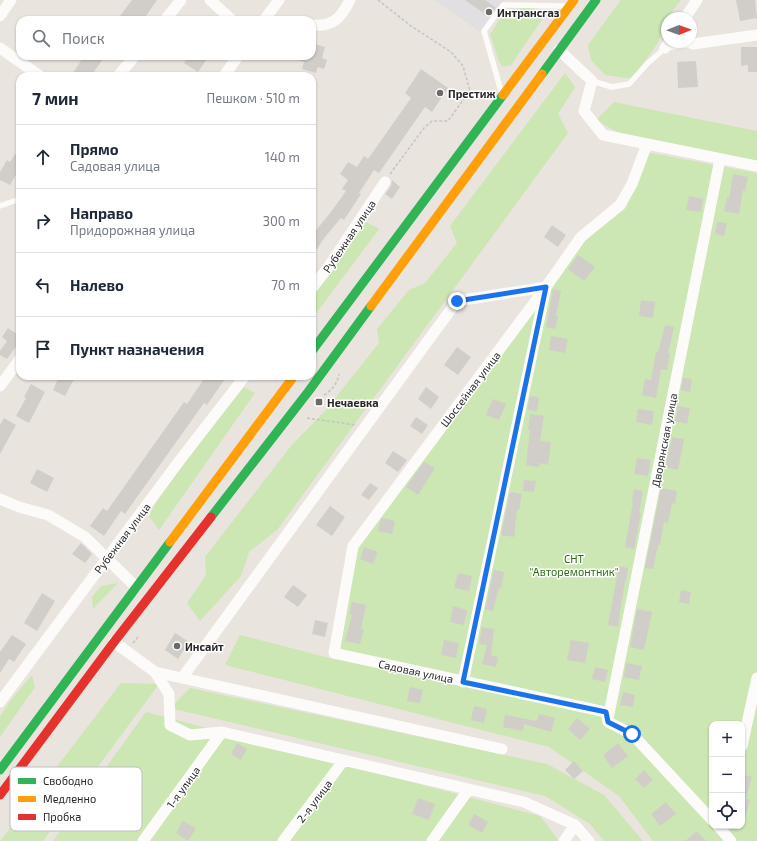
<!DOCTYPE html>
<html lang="ru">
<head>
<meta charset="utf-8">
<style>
  :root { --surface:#fff; --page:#f2f2f3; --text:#1f2937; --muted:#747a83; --line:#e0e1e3 }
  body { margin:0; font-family:"Exo 2",sans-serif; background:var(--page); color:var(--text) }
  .controls { position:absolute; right:12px; bottom:12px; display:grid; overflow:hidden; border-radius:8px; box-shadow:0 1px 3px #0004 }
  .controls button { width:36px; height:36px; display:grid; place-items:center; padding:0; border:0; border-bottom:1px solid var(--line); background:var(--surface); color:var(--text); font:20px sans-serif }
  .compass { position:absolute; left:661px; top:12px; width:36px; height:36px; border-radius:50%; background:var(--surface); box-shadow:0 1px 3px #0004; rotate:89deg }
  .stop { position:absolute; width:12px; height:12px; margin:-9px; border:3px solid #1a73e8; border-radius:50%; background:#fff }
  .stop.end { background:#1a73e8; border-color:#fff; box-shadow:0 1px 4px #0008 }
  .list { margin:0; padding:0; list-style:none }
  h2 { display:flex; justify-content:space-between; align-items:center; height:52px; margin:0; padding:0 16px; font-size:17px }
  h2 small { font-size:13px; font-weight:400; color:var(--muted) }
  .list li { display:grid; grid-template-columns:26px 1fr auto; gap:12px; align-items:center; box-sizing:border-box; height:64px; padding:0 16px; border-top:1px solid var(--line) }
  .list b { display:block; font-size:15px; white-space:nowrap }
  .list p { margin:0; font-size:13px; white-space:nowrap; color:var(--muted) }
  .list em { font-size:13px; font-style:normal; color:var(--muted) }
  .icon { flex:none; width:22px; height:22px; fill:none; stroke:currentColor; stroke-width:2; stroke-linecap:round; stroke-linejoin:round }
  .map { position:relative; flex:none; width:757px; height:841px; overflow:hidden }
  .search { position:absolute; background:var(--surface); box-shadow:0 1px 3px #0004; left:16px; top:16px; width:300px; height:44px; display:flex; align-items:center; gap:10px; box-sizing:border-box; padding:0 14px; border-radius:12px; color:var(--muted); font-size:15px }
  .panel { position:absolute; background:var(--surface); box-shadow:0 1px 3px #0004; left:16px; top:72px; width:300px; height:308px; border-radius:12px }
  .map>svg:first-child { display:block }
</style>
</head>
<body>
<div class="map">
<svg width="757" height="841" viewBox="0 0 757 841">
  <rect width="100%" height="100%" fill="#e9e4de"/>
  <path fill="#e2dfe2" d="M434,0H504L480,32Z"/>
  <path fill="#cce6b4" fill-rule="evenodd" d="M621,0H681L667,18L658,43L632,79L605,75L591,60L588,45Z
    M532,7L545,15L511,65L503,67L499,62L490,34L506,10Z
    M565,73L575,87L558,114L568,133L277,530L249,552L241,576L200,621L187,603L206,575L205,557L291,446L325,411L379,343L377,329L409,290L425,283L457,243L450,226Z
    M614,102L757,131V163L624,136L596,120Z
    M646,152L757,173V841H653L619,796L549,747L225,665L240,635L337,660L357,550L583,242L626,208ZM712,724H742V826H712Z
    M366,222L379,229L312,319V296Z
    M244,387L255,393L159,530L149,516L156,503L189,456Z
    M118,583L93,609L92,597L101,586Z
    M32,675L35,687L0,737V716L11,700Z
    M121,683L159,684L43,841H0Z
    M190,688L547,764L604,795L643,841H604L590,824L545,796L170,708Z
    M146,712L540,816L559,841H53Z"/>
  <path fill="#d1ceca" d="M132,0H157L146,16L152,20H117Z
    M465,0H485L496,8L489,17Z
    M736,0H755L757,18L740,21Z
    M312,43L325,47L322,58L327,60L324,69L318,67L316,73L302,69L304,62L291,58V56H312Z
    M741,47H757V72H748V65L741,66Z
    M84,56H105L91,76H71Z
    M189,56H209L198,72L184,63Z
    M696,61L698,87L678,88L677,62Z
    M421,69L448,88L432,112L425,107L379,173L374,170L359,193L361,194L344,220L341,218L325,237L312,256V235L331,212L346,191L342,189L348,180L340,174L348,162L357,167L364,156L368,159L411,98L405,93Z
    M20,147V168L10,185L0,180V172L7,160L10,162Z
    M733,174L748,177L745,191L743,190L739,214L724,211L727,197L729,198Z
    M392,180L400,187L392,199L385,194L391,186Z
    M689,196L703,199L701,212L686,210Z
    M717,222L727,223L724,236L715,234Z
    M552,225L566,235L558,247L544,237Z
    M578,255L595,267L584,281L568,269Z
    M553,289L561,291L556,316H558L555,329L546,327Z
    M641,300L655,302L653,318L639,316Z
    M665,325L674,327L668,354H670L667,370L661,369L656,398L642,395L645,379L651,380L656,352H658Z
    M8,328L20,336V341L7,359L0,355V351L7,341L2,337Z
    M551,336L568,339L565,353L549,350Z
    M457,347L471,357L458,375L444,365Z
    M59,376H68L74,379L65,396L53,390Z
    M206,376H227L207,405L204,403L125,514L121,511L104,536L90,526L103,508L107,511L184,402L187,404Z
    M683,378L692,379L690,392L681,390Z
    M31,384L45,392L29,423L16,416L26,398L24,397Z
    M426,387L439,397L431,409L418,399Z
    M530,396L539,397L537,411L527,410Z
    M493,399L506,404L499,420L486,415Z
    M678,406L690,408L687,424L675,421Z
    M638,409L654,411L652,425L636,422Z
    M530,414L544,416L540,441L551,442L548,465L540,463L539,467L526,465L530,430H528Z
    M416,417L428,425L422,434L410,426Z
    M4,418L16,425L0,454V425Z
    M672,437L684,439L678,470L665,467Z
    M393,451L407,460L398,472L385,463Z
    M637,458L651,460L648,476L634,474Z
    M424,462L435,468L418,495L406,487Z
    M37,469L54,478L47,492L30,483Z
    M524,480L536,481L534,492L523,491Z
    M370,483L378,488L369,500L361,495Z
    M661,488L677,491L675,504L672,503L668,523L664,522L660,545H658L653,569L645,568Z
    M634,489L643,491L639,513H641L634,549L625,547L633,502H632Z
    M510,492L522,494L519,510H517L514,537L501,535Z
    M330,506L345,517L332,536L316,525Z
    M382,518L395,521L392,534L378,531L380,522Z
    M81,543L92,554L85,563L72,554Z
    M364,547L378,552L373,564L360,559Z
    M619,566L628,568L626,581L625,580L618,627L608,625Z
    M494,570L504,572L501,589L499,588L493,611L485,609Z
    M458,573L472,576L469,591L454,588Z
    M293,585L307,595L298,607L284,597Z
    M681,590L691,592L689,604L679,602Z
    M42,593L55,601L37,631L24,623Z
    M352,602L366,605L361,629H364L360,644L345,641L352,615L349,614Z
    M453,606L467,610L464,625L450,622Z
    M637,609L652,612L644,650L630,647Z
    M315,620L328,623L325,637L312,634Z
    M482,627L494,629L491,655L498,657L496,667L482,664L487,645L479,644Z
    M175,633L189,642L178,659L165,650Z
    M12,635L26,644L14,662L9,659L0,673V652Z
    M444,640L459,643L456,658L441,655Z
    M571,640L589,643L585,663L567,660Z
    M626,663L642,666L639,680L624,677Z
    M595,667L608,670L605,682L592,679Z
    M410,687L423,690L420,703L407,701Z
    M623,692L635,695L633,707L620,705Z
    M474,706L487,709L484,723L471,720Z
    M539,714L555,718L551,732L524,724L523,731L503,727L505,715L537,721Z
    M577,718L590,729L580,740L568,729Z
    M237,743L247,749L241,760L231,754Z
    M618,743L628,756L612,768L603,755Z
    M574,761L583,771L574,779L565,770Z
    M644,770L653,780L644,788L635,779Z
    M742,774L752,777L746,799L750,800L744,822H742Z
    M418,798L435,804L429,820L412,814Z
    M666,802L676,814L660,826L651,814Z
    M474,814L488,822L482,833L468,825Z
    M183,821L196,828L188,841L176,833Z
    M697,831L706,841H685Z"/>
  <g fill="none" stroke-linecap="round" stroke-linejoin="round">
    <path stroke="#c4c4c3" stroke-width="1.5" stroke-dasharray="3 2" stroke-linecap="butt" d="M378,0L411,26L451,52L463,66L470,91L481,100
      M390,174L424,128L432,121H448L469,92
      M261,376L268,378L274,376
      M324,395C332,390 337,384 339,374
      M307,418L355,425
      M133,643L138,637"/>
    <path stroke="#fcfbfa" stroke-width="5.5" d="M592,81L612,87L629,84L647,64L665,48L693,44
      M501,91L484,31L503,5L564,6
      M0,206L20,199"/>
    <path stroke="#fcfbfa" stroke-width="11" d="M210,0L232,20
      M0,16L11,0
      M685,18L697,0
      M165,20L181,0
      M264,20L279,0
      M312,25C333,27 341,18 350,0
      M693,44L757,35
      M0,48L40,76
      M665,48L669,42
      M559,50L592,81L584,111L603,135L757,166
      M118,76L135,56
      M224,76L238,56
      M647,144L632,184L620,205L581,237L546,287L353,546L334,653L606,712L608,722L632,734L712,820
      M312,288L327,269L385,182
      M0,386L20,359
      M0,499L19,507L48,515L85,537L136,587
      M114,642L155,672L169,694L170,725L190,735L222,732L524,802L575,825L589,841
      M155,672L502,749
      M182,678L457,301L546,287L463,682
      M0,702L180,460L245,376
      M608,719L720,159
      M742,746L757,678
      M718,826L731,841
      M143,841L222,732
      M283,841L344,760
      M432,841L469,789
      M564,841L575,825"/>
    <path stroke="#30b455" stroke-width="9" d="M542,74L596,0
      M312,351L503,95
      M211,517L308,392L371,306
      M0,770L170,542"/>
    <path stroke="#ff9f0a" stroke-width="9" d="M503,95L574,0
      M371,306L542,74
      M170,542L294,376"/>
    <path stroke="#e5322d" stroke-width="9" d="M0,795L114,642L211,517"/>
  </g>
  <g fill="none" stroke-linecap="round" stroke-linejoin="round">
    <path stroke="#1a73e8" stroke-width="5" d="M457,301L546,287L463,682L606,712L608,722L632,734"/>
  </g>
  <g fill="#6c6a68" stroke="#fff" stroke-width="1.5">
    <circle cx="489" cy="12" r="4"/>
    <circle cx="440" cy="93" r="4"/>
    <rect x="315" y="398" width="8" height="8" rx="2"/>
    <circle cx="177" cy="646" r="4"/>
  </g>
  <g text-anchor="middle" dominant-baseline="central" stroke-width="3" stroke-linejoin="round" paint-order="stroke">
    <g font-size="11" font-weight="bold" fill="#292929" stroke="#fff" text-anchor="start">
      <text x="497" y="12">Интрансгаз</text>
      <text x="448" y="93">Престиж</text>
      <text x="327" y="402">Нечаевка</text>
      <text x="185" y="646">Инсайт</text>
    </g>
    <g font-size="11" fill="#292929" stroke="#fff">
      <text transform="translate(349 236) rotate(-56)">Рубежная улица</text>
      <text transform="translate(470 389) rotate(-53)">Шоссейная улица</text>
      <text transform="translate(664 440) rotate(-79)">Дворянская улица</text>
      <text transform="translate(122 538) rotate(-53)">Рубежная улица</text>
      <text transform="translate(416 671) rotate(12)">Садовая улица</text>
      <text transform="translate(183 787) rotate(-54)">1-я улица</text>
      <text transform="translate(314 801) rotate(-53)">2-я улица</text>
    </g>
    <g font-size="11" fill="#2b6c14" stroke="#fff">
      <text x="574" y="558">СНТ<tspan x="574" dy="13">"Авторемонтник"</tspan></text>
    </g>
  </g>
  <rect x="10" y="767" width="132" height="64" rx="6" fill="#fff" stroke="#bfbfbf" stroke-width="1"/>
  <rect x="18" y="778" width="18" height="6" fill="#30b455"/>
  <rect x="18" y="796" width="18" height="6" fill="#ff9f0a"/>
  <rect x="18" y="814" width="18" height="6" fill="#e5322d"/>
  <g font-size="11" fill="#292929">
    <text x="43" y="785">Свободно</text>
    <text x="43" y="803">Медленно</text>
    <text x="43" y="821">Пробка</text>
  </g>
</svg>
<div class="controls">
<button>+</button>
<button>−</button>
<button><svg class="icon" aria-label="locate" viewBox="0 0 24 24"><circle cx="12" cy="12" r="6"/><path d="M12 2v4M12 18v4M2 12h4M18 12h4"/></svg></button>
</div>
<svg class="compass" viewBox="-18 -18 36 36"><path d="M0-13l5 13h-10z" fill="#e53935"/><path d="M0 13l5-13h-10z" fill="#747a83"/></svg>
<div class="stop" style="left:632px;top:734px"></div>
<div class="stop end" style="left:457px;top:301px"></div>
<div class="search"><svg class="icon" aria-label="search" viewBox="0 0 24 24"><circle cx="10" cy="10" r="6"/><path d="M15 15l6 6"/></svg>Поиск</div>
<section class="panel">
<h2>7 мин<small>Пешком · 510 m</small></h2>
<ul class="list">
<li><svg class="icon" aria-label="ahead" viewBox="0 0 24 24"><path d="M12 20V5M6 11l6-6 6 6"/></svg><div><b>Прямо</b><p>Садовая улица</p></div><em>140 m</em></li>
<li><svg class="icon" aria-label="right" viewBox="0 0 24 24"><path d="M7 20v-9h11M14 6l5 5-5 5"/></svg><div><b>Направо</b><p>Придорожная улица</p></div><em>300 m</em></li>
<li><svg class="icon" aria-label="left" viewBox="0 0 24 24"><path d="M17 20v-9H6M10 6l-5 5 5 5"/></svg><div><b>Налево</b></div><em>70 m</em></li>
<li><svg class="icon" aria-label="arrive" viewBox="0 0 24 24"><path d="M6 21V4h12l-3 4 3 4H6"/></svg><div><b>Пункт назначения</b></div></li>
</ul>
</section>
</div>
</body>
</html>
